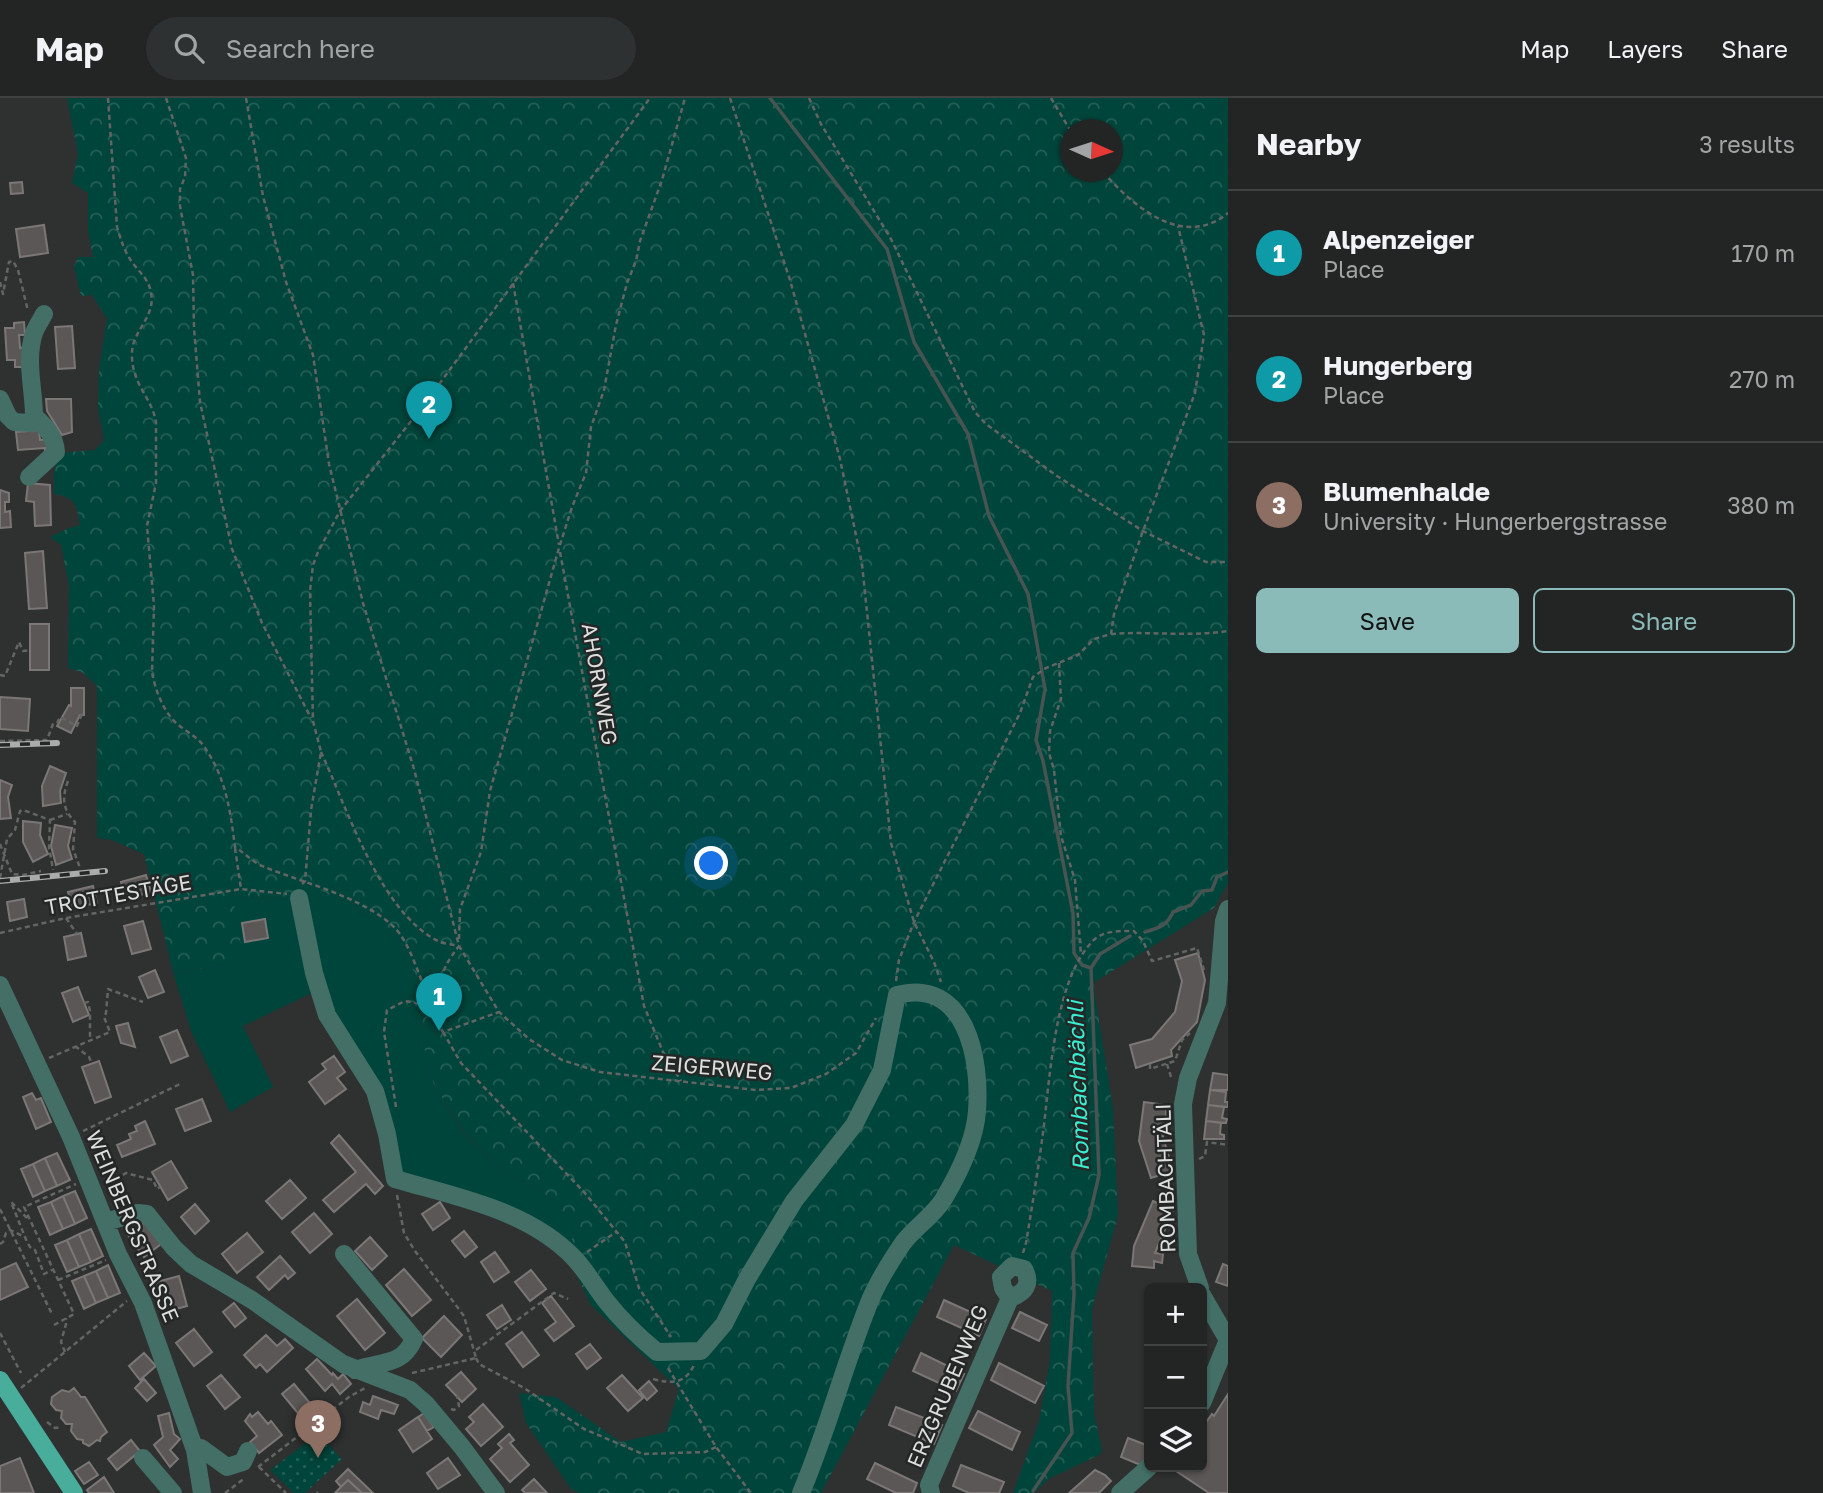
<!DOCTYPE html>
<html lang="en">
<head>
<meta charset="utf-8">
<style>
  :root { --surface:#222524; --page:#2e3131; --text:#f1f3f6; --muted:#a2a5a6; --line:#3f4241; --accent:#8bbbb9 }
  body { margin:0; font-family:"Golos Text",sans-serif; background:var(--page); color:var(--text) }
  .controls { position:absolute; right:21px; bottom:21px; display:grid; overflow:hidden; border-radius:10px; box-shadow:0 2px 5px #0004 }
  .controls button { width:63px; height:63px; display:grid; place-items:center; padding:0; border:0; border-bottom:2px solid var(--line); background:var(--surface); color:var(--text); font:35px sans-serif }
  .compass { position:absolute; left:1060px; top:21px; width:63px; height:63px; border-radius:50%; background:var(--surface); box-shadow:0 2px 5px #0004; rotate:93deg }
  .you { position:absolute; left:712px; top:766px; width:24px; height:24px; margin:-18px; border:5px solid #fff; border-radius:50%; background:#1a73e8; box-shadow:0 0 0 10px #1a73e833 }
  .badge { display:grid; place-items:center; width:46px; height:46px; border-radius:50%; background:var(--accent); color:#fff; font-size:23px; font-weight:700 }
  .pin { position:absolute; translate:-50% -58px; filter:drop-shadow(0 2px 4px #0008) }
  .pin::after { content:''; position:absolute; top:37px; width:24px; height:21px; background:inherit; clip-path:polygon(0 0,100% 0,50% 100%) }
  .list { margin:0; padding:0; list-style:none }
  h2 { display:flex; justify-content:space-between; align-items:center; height:91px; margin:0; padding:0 28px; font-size:30px }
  h2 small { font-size:23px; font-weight:400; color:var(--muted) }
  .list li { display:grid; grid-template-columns:46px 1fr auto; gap:21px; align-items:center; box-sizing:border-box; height:126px; padding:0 28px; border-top:2px solid var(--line) }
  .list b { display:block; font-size:26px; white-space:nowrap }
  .list p { margin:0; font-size:23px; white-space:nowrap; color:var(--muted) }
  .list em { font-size:23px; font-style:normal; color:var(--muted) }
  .actions { display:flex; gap:14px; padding:21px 28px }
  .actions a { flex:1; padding:16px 0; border:2px solid var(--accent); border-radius:10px; text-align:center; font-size:24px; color:var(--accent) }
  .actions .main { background:var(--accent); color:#111 }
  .icon { flex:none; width:38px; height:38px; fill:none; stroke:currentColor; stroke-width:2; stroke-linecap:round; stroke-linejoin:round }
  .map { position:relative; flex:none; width:1228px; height:1395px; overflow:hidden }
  header { display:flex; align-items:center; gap:42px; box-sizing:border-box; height:98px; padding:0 35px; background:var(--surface); border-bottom:2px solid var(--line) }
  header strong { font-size:33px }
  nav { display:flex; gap:38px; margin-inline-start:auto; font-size:24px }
  .search { width:490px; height:63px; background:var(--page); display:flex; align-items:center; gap:18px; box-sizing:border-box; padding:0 24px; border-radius:38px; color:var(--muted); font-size:26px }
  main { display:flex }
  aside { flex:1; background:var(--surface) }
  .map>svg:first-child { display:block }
</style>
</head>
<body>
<header>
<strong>Map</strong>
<div class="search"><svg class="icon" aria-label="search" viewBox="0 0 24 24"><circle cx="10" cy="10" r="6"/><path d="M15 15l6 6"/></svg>Search here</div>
<nav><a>Map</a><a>Layers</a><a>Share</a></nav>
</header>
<main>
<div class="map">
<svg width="1228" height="1395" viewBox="0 0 1228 1395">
  <defs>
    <pattern id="forest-crowns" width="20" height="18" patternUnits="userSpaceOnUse" patternTransform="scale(1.75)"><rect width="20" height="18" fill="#00453b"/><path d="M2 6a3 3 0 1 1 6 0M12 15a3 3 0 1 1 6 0" fill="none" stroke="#255f57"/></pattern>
    <pattern id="park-dots" width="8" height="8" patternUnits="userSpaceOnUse" patternTransform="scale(1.75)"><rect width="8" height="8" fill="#00453b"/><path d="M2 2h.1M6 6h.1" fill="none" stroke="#255f57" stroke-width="1.8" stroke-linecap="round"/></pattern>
  </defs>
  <rect width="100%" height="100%" fill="#2e3130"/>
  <path fill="#00453b" d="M313,789L354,808L396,840L419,884L417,897L406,902L412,917L422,932L424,949L434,987L465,1037L499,1068L554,1102L575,1137L564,1151L546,1136L395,1081L375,993L314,894L243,928L273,989L230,1014L191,933L173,874L218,869L233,799L299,800Z"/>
  <path fill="url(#forest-crowns)" fill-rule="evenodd" d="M67,0H1228V785L1214,810L1093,885L1113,1011L1118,1117L1092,1211L1094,1315L1102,1353L1099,1357L1050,1380L1034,1395H1013L1039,1323L1050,1263L1052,1193L954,1147L821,1395H580L571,1391L526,1325L519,1295L556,1299L621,1344L666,1334L679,1291L591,1207L564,1151L575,1137L554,1102L499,1068L466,1037L434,987L424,949L422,932L412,917L405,903L417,897L419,884L396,840L371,835L365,816L354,808L313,789L299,800L233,799L241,847L218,869L173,874L144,756L112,742L97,740V588L82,574L68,570L69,488L61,447L50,439L69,430L80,427C76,407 77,400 54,396V372L58,359L68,354L95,352L104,342L98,310L99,271L107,221L92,197L81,198L74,168L78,159H93L88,132V95L72,85L78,56ZM1070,32H1112V74H1070Z"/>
  <path fill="url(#park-dots)" d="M318,1336L342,1361L305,1395H294L270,1372Z"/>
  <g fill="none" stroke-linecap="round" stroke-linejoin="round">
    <path stroke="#485452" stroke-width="3.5" d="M770,0L887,151L914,244L968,336L989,418L1028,496L1045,591L1036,642L1043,663L1073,815L1074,855L1082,867L1091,870
      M1145,834C1159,830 1167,828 1173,814L1191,807L1202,793L1212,792L1217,779L1228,774
      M1033,1393L1072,1335L1068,1288L1074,1196L1073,1155L1089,1120L1099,1077L1091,870L1100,856L1130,838"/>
  </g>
  <path fill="#5b5757" stroke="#7b7776" stroke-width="2" d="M22,84L23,95L11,96L10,85Z
    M44,127L48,155L20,159L16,131Z
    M24,224L25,237H19L20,250L24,249L25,269H15V262H7L5,230H14V225Z
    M72,228L75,270L58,271L55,229Z
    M46,301H71L72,334L62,337L47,313Z
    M39,332L40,342L49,341L50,353H45V350L18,352L16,334Z
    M28,385L50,387L51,427L35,428L34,404L26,403Z
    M0,392L9,395V404H5V414L10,413L11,429L0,430Z
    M43,453L47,510L29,511L25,455Z
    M30,526H49V572H30Z
    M71,590H84V617H80L71,635L57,628L69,607L71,608Z
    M0,599L30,601L28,633L0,631Z
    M50,668L66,675L60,693L61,705L43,708L42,688Z
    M0,682L12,687L8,699L11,720L0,721Z
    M23,723L41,725L40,737L48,756L33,764L23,744Z
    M55,727L72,730L68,748L72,761L56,767L51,748Z
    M146,777L151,794L125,801L121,784Z
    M93,788L97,805L72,810L68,794Z
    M24,801L27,819L10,823L7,804Z
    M265,821L268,840L245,844L242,825Z
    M143,823L151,851L132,856L124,828Z
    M81,835L86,858L68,862L64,839Z
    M1198,855L1205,882L1197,924L1171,952L1172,958L1136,970L1130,947L1152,941L1175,914L1182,883L1175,862Z
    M155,872L164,894L148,900L139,879Z
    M78,889L89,917L73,924L62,895Z
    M128,925L135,949L121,945L116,928Z
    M177,932L188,958L171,965L160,939Z
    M334,958L345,974L337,980L346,991L325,1006L309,984L326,971L322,966Z
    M99,963L111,999L95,1005L82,969Z
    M1213,975L1228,977V992H1210Z
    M1210,992L1226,994L1225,1004H1228V1009L1208,1007Z
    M32,995L36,1002L41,1000L51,1024L36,1031L23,999Z
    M202,1001L211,1023L185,1033L176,1011Z
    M1144,1004L1167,1007L1163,1039L1173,1073L1151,1080L1139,1043Z
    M1208,1007L1224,1009L1222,1020L1227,1021L1226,1025L1206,1023Z
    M145,1023L155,1046L122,1059L117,1047L131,1041L129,1036L137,1033L135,1028Z
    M1206,1023L1221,1025L1220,1036L1224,1037V1041H1204Z
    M339,1037L383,1088L375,1096L366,1086L334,1114L323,1102L356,1074L331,1045Z
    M57,1055L70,1082L57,1088L45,1060Z
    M45,1060L57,1088L45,1093L33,1066Z
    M171,1063L187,1090L168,1102L152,1074Z
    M33,1066L45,1093L33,1099L21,1071Z
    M290,1082L306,1100L282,1121L266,1103Z
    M75,1093L87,1120L75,1126L63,1098Z
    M63,1098L75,1126L63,1131L51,1104Z
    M1153,1103L1173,1112L1155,1155L1163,1156L1162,1165L1154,1163V1170L1132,1168L1134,1148Z
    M51,1104L63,1131L50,1137L38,1109Z
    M440,1104L450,1120L433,1132L422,1116Z
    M195,1106L209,1123L195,1136L181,1119Z
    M314,1115L332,1136L310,1155L292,1134Z
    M145,1124L161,1146L144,1159L128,1137Z
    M91,1131L103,1158L91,1164L79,1136Z
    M464,1133L477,1149L465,1159L452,1143Z
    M247,1135L263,1154L237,1175L222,1156Z
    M79,1136L91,1164L79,1169L67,1142Z
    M370,1139L387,1158L372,1172L355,1153Z
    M67,1142L79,1169L67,1174L55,1147Z
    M495,1154L509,1174L494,1184L481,1164Z
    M280,1158L295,1175L288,1181L285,1177L269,1192L257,1179Z
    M16,1165L28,1189L0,1202V1172Z
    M1223,1166L1228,1168V1188L1216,1184Z
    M108,1167L120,1195L108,1200L96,1173Z
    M404,1171L431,1202L412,1218L386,1187Z
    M531,1172L546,1191L530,1203L515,1184Z
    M96,1173L108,1200L96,1205L84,1178Z
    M84,1178L96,1205L84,1211L72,1183Z
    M179,1178L187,1208L165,1214L157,1184Z
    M551,1198L574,1228L554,1243L545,1232L556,1224L542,1205Z
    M357,1201L385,1235L365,1252L337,1218Z
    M944,1202L986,1221L979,1238L937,1219Z
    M234,1205L246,1220L235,1229L223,1214Z
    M502,1207L511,1222L497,1231L487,1217Z
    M1020,1214L1047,1227L1039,1243L1012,1230Z
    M444,1218L462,1237L441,1259L422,1240Z
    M194,1231L212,1254L194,1268L176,1245Z
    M522,1234L539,1257L523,1269L506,1246Z
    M266,1237L277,1248L285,1241L293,1250L267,1274L260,1266L256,1270L244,1257Z
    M590,1246L601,1260L587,1271L576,1256Z
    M144,1255L156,1268L140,1282L129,1268Z
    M921,1255L964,1276L956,1293L913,1273Z
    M317,1261L332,1277L333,1275L338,1281L343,1276L351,1286L340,1296L332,1286L325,1293L306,1271Z
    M999,1265L1044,1288L1035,1305L991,1282Z
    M461,1274L476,1291L462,1304L446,1287Z
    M221,1277L240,1299L225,1311L207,1288Z
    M622,1277L643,1300L628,1313L607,1290Z
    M144,1281L156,1295L147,1303L135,1290Z
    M649,1283L657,1293L647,1302L639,1292Z
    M294,1286L314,1310L302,1320L282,1296Z
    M74,1290L81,1299H85L107,1334L101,1339L100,1343L97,1342L89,1348L83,1345V1342L77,1341L71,1333L72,1326H66L61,1320L62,1313L56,1312L51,1306L52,1299L62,1292L69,1294Z
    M1228,1296V1395H1209L1176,1373L1179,1369H1202V1336L1204,1332L1202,1330L1212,1316L1214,1318Z
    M373,1298L398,1307L394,1316L381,1312L378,1321L360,1314L363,1304L370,1307Z
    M483,1306L503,1329L481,1348L466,1331L474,1324L469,1319Z
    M896,1309L942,1327L934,1346L889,1327Z
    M978,1313L1020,1334L1012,1352L969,1330Z
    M258,1314L268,1326L271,1323L282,1337L259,1355L250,1344L257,1338L245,1323L250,1316L252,1319Z
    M169,1315L174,1336L180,1341L170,1352L178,1361L170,1369L154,1347L163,1339L158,1318Z
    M424,1315L434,1329L427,1333L418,1319Z
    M418,1319L432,1341L413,1354L399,1332Z
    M509,1336L514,1342L510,1345L529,1367L510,1384L490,1361L502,1350L498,1346Z
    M1128,1340L1149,1348V1356L1143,1368L1121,1359Z
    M131,1342L140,1353L117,1372L108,1361Z
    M20,1360L34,1395H0V1368Z
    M448,1360L460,1377L438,1391L427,1375Z
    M89,1364L98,1377L84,1386L75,1373Z
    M875,1365L917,1385L913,1395H896L867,1381Z
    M961,1367L1004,1384L999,1395H969L953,1388Z
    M348,1371L373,1395H362L348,1382L341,1389L336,1383Z
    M1095,1372L1105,1377L1111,1383L1099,1395H1069Z
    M104,1379L114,1395H89L87,1392Z
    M534,1381L547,1395H525L522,1392Z
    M348,1382L362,1395H335Z"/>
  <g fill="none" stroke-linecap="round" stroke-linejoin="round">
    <path stroke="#636565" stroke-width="2.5" stroke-dasharray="5 3.5" stroke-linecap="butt" d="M108,0L117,129C121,142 124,153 132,164C139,174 149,181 151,195C156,219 132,233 132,255C131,287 153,300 156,325V385L147,428L154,508L152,574C155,591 162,610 174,623C183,632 195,637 203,647C226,679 230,711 235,749C244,755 252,763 262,768C303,785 361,798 394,829C410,844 422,886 431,908
      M166,0L186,60L185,79L180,91V108L193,177L194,230L200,304L232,451L262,525L311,620
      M246,0L263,98L286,184L313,257L329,366L363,505L414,671L459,848L499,914L529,941L562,962L600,974L756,992L791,990L826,976L856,955L876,920
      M730,0L790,182L840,361L862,466L891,745L914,824L934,864L941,884
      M809,0L821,26L891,141L975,314L986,326L1057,378L1143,433L1206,464H1228
      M1051,0L1070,32
      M1103,74C1133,108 1183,152 1228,115
      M0,184L3,196L9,164L13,163L18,172L28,213
      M513,185L559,447
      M560,454L644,908L663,954L681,983
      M1111,536C1150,533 1191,539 1228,533
      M1059,565L1061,601L1050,633L1049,655L1054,672L1061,738L1075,782L1081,857
      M0,577L5,578L19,544L23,553L30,552
      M0,643L47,642L53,626L57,625L60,619L77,628L82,616
      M321,654C347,710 380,814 438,843C444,846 453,846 459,848
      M68,683C62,699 62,711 75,724L73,751L80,770
      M50,722L67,716
      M0,746L12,776L23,777L41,773
      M235,750L241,791
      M0,780L7,741L15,732L20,713L23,712L50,722L49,749L53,772
      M302,786L305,783L311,712L321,654L313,623L310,493L313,467L318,454L340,413L423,308L650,0
      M66,820L77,836
      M0,835L66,820L241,791L287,796
      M459,841L460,811L481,754L490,693L559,450L572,409L586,375L591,329L604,292L616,227L627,185L636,163L640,143L662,82L685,0
      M896,883L899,862L914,824L1020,615L1033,579L1046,570L1078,557L1094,541L1111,536L1114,516L1143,433L1195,295L1204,237L1178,128
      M84,905L88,904L90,913V942
      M436,923C439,888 437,876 459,848
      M443,934L461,965L584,1094L625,1144L639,1190L671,1239
      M75,948L89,959L92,966
      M49,960L110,934L104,919L106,915L108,891L143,904
      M1150,966V971L1175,963L1182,942L1190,935
      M1167,966L1172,982
      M396,1009L384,934L387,912L405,903L431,908L436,923L443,934L499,914
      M83,1033L182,985
      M1199,1061L1205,1058L1207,1044L1228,1047
      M397,1097L404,1135L415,1153L464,1218L476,1260
      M112,1098L116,1081L126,1075L153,1082L157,1091L160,1089
      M0,1111L52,1216
      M27,1120L11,1104L27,1144L30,1149L35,1152L44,1176L52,1172
      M0,1146L3,1144L6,1135L10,1132L25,1139
      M587,1154L616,1134
      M1023,1155L1026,1145C1032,1109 1038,1072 1043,1035C1050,981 1054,887 1090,846C1101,832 1118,833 1134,833L1143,843L1152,863L1197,850L1204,872
      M58,1182L106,1162
      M54,1227L74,1216L24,1109L76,1086
      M0,1235L21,1275
      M476,1252L554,1195L568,1201
      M65,1254L61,1244L66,1226V1220
      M476,1260L479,1266L524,1290L584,1331L643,1356L705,1354L716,1349
      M668,1270L716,1349L751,1395
      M412,1275L476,1260
      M653,1281C672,1286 685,1286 694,1267
      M21,1290L127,1203
      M451,1311L454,1312L459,1308L457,1298
      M47,1324L55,1330L61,1329
      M258,1369L349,1299L365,1290
      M259,1369L286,1395
      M225,1395L245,1380
      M317,1395L318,1394"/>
    <path stroke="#436f66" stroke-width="18" d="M0,301L8,318L14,324L30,325L34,318C34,292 25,262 34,235C36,229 41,222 44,216
      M29,379L56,354C55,338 45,328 34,318
      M299,800L314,875L327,917L375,993L387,1036L395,1081C456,1099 529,1112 575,1161C587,1174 596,1190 607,1204C621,1222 639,1239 657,1254L701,1253L724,1226L747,1181L794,1103L854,1027L882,972L897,897C966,879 981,961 977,1013C975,1042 958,1077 943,1102C933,1118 915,1129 903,1145C892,1161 879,1182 871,1200C845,1264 828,1331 801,1395
      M0,887L71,1039L118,1156L143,1205L195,1352L202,1395
      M105,1124L138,1115L147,1116L174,1150L191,1166L252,1202L343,1266L410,1292L426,1306L462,1349L496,1395
      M344,1156L414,1241C402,1269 380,1263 355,1272
      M1200,1190L1188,1156L1183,1006L1188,980L1217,905L1224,823L1228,811
      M1202,1197L1228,1242
      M1202,1305L1228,1242
      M195,1352L201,1350L227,1369L243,1364L248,1353
      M143,1360L173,1395
      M931,1395L929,1387L1010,1200C1025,1195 1032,1186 1024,1171L1012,1168L1001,1179L1003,1190L1010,1200
      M1120,1395L1149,1369"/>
    <path stroke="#48ad9b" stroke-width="18" d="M0,1282L74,1395"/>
    <g stroke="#a9acab" stroke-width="6">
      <path id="rail" d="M0,647L57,645
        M0,783L105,773"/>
    </g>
    <use href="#rail" stroke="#242726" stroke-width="3.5" stroke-dasharray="10" stroke-linecap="butt"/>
  </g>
  <g text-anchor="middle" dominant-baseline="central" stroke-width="5" stroke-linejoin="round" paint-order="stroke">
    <g font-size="21" fill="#dddfdf" stroke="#242726">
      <text transform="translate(600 586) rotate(80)">AHORNWEG</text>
      <text transform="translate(118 796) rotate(-10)">TROTTESTÄGE</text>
      <text transform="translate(712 969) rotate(5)">ZEIGERWEG</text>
      <text transform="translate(1165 1080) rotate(-92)">ROMBACHTÄLI</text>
      <text transform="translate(133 1128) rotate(67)">WEINBERGSTRASSE</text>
      <text transform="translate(947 1288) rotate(-67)">ERZGRUBENWEG</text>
    </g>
    <g font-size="23" font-style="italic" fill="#38eed1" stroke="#242726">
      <text transform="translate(1077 988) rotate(-92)">Rombachbächli</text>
    </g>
  </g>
</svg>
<div class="controls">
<button>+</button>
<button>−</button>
<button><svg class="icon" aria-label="layers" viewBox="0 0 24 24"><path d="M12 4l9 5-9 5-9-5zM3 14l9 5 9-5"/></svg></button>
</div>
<svg class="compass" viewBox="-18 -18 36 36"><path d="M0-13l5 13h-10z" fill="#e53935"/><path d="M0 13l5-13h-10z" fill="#a2a5a6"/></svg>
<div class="you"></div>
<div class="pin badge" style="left:439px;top:933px;background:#0f9aa8">1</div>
<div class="pin badge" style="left:429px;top:341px;background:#0f9aa8">2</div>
<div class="pin badge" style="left:318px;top:1360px;background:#8d6e63">3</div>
</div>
<aside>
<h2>Nearby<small>3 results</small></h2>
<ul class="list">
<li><span class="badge" style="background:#0f9aa8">1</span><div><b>Alpenzeiger</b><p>Place</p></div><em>170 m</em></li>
<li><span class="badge" style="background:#0f9aa8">2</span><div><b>Hungerberg</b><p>Place</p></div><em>270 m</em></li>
<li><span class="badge" style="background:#8d6e63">3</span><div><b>Blumenhalde</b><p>University · Hungerbergstrasse</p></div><em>380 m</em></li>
</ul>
<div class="actions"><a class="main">Save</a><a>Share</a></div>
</aside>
</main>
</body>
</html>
